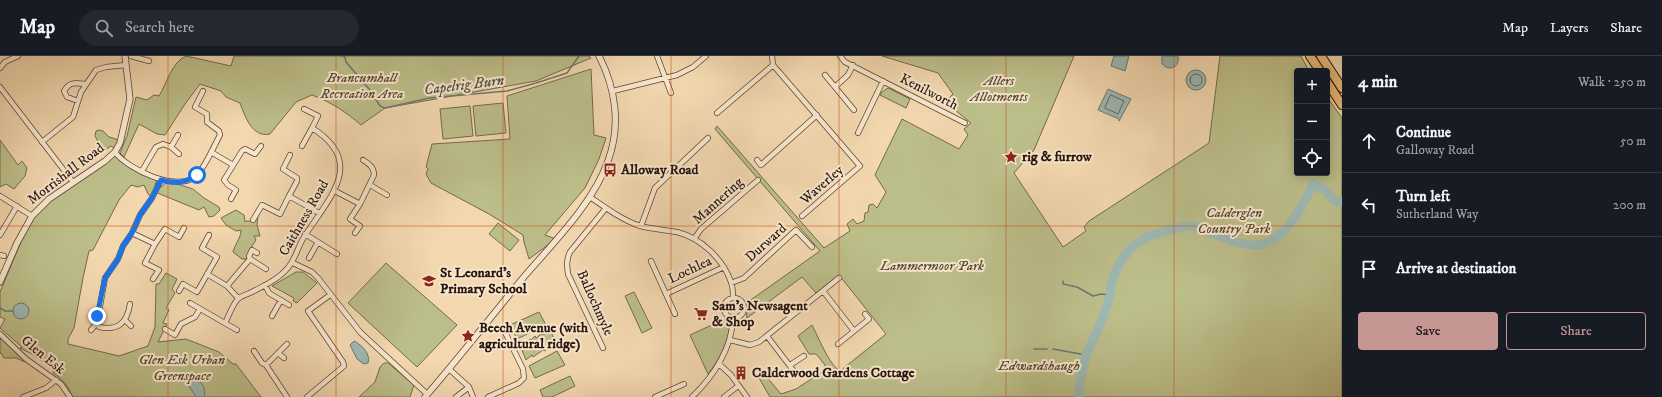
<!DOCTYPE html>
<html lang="en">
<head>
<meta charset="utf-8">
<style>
  :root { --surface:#171b24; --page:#242831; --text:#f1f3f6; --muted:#9ea1a6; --line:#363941; --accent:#c59692 }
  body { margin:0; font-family:"IM FELL DW Pica",serif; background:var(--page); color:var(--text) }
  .controls { position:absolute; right:12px; top:12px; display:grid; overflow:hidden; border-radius:4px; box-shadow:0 2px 10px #0003 }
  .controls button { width:36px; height:36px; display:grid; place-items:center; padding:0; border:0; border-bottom:1px solid var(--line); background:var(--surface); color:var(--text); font:20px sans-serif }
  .stop { position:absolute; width:12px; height:12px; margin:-9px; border:3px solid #1a73e8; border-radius:50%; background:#fff }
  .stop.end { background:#1a73e8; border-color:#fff; box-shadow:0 1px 4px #0008 }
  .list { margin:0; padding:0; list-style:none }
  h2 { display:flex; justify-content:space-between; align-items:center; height:52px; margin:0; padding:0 16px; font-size:17px }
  h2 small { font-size:13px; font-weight:400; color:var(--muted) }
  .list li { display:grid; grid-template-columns:26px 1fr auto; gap:12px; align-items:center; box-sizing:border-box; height:64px; padding:0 16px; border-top:1px solid var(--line) }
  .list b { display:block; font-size:15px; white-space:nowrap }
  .list p { margin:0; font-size:13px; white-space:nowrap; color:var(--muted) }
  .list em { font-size:13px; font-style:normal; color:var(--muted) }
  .actions { display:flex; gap:8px; padding:12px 16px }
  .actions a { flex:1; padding:9px 0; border:1px solid var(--accent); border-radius:4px; text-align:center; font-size:14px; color:var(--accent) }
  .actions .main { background:var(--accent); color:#111 }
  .icon { flex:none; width:22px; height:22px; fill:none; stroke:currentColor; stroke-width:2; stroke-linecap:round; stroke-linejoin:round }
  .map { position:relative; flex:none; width:1342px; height:341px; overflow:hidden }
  header { display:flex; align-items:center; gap:24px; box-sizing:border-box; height:56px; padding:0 20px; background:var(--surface); border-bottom:1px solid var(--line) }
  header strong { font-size:19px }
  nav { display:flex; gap:22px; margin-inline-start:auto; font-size:14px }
  .search { width:280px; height:36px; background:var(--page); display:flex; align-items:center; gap:10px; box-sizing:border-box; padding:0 14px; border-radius:22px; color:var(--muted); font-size:15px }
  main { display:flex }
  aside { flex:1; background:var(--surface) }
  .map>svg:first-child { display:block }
</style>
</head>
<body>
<header>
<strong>Map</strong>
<div class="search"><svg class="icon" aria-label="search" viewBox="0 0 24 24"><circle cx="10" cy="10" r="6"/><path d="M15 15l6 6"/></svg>Search here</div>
<nav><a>Map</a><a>Layers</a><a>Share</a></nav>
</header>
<main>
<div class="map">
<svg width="1342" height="341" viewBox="0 0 1342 341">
  <rect width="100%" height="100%" fill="#f2d7af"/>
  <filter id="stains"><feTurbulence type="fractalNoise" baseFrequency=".005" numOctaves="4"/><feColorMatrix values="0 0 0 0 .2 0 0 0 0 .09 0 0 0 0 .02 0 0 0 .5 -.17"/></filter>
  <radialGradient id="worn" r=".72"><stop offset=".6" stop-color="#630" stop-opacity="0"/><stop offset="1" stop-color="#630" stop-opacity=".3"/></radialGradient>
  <path fill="#bcbe8a" stroke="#726a4c" d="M186,0L231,10L234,0H589L591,2L536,25L385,52L361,69C346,56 331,46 312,39L296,46L270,78C252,82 245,60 240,47L226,41L221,35L200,28L185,48L165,79L157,78L139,68L124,101L120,97L127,80L136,41L147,44L154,39L159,40C167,27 172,6 186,0Z
    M882,0H1074L1034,94L1014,117L1063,191L1086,175L1084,171L1089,165L1209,87L1220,0H1301L1309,15H1297V117H1327V41L1342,62V341H770L759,322L765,319L781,338L796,333L825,314V309L816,298H809L798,280L812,269C818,280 829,309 840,315L886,278L839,219L816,237L802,221L747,262L745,248L820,195L715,73L717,70L824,192L850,175L847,168L853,163L857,168L864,165L865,157L868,156L869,149L873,148L877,152L886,136L875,119L902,63L959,93L968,79L964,73L971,67L955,54L936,44L937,38L949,42L953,38L938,17Z
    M591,13L594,79L606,82L599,103L585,132L545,179L556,183L529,203L524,186L523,179L489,158L431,127L426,118L428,113L426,111L432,88L510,83L507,40Z
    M888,32L910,43L906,52L880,39L882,36Z
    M503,47L506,77L476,80L473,50Z
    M470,50L473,80L443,83L440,53Z
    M99,74L103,75L109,81L116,83L118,86L114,92L111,90L103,95L95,80L96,75Z
    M0,84L18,109L22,105L27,112L25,120L14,133L6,128L0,131Z
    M115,96L128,108L157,122L152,141L148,138L144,129L138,131L131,129L119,144L93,194L89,195L83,222L74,272L68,283V288L119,300L148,290L155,271L156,228H159L166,217L177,223L172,233L175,237L166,252L169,254L163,267L167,268L158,286L186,283L219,296L233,308H236L261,341H72C68,329 63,324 53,317L54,313L32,298L20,292L22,291L0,272L5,263L0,261V236L26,174L38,152Z
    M168,125L193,133L204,142L219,151L220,154L214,160L209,161L204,151L199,154L155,136Z
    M236,154L244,159L245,166L246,165H250L258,159L257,169L260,180H254L256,184L250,193V198L246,203H242L233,196C235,188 241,182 241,174L236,175L226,169L221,162Z
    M498,167L519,184L510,195L489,178Z
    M386,207L457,269L417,311L348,247Z
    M296,216H303L317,227L297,247L293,245L294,242L272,230Z
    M634,236L652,272L642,277L625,240Z
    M539,256L546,269L517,283L510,269Z
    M727,262L730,264C730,284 720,303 708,318L690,279Z
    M550,273L554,283V289L551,291L552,292H549L544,295L543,294L533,301L532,299L526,304L520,289L523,288L522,286L528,285L530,283L531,284L535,280L536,282L539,280V279L545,278L544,276Z
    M0,276L26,303L25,306L16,302H4L1,297H0Z
    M557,295L565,309L535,322L529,310Z
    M384,307H388L414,329L410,341H359L375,326L380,311Z
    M570,320L575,330L552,341H543L540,334Z"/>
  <path fill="#9db8b3" stroke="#6e7771" d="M1114,0H1129L1125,15L1111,10Z
    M1162,0H1178C1180,11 1170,16 1162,8Z
    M1186 24a10 10 0 1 1 20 0a10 10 0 1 1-20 0Z
    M1108,33L1131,43L1119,65V63L1098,54Z
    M13 255a8 8 0 1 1 16 0a8 8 0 1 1-16 0Z
    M354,285C362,289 371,298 368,307L364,308L357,303L350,289Z
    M188,324L200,326L204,331L205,341H196L187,327Z"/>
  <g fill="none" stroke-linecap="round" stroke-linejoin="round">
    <path stroke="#626761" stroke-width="1" d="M1190 24a6 6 0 1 1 12 0a6 6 0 1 1-12 0Z
      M1111,39L1124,45L1118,58L1105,52Z"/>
    <path stroke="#6e7771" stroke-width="1.5" d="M341,0L345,1L346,6L370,34L380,50L385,52L429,42L507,35L536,27L567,17L579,0
      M1063,225V228L1077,231L1093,240L1101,238L1110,239
      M0,252L5,255H13
      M1034,293H1047
      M1053,293L1086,299"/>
    <path stroke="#9db8b3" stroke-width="9" d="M1079,341L1080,325L1086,299L1100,269L1110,241L1111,227L1120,206L1132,191L1149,180L1169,174L1187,170L1195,171C1213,177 1238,190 1257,189C1285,187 1303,150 1313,128C1317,130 1322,132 1326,135C1331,140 1333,147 1342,146"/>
    <g stroke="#5a4637" stroke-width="6">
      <path id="minor" d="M131,0L149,5
        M657,0L671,37
        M772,0L773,9L860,110L802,160
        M840,0L845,6L965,67
        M853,9L848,19L835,31L854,54
        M0,12L5,6L18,0
        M825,19L835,31
        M0,31L73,126
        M613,35L677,19L693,11L706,0
        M78,45L67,41L64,35C70,25 76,27 86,28
        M717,57L773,9
        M858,77L883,25
        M42,86L73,61L81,36L96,14L106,11L126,9
        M302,90L312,72
        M171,91L178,79
        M115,96C127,113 179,138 197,119C205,111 214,90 220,79L219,75L207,66V58L195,51L203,35
        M211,96L233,109
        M290,99L283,113L297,122V125L289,140L319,157
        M757,104L761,109L817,59
        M142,115L156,91L163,88L171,91L179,98
        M370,129L387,139
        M335,135L360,148L374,119C374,111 369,108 363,104
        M0,140L32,160
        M590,141C606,152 622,164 640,170C652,173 665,174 677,176C701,182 723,203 731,226C733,231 733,237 733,242
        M231,143L236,134L228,129L224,124L242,95L245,93L255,98L261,90
        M253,164L262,149L280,158L289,140
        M641,170L655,132L708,82
        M132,177L155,188L165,173L179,181L184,172
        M355,177L360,170L350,163L360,148
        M305,178L337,198
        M0,179L17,150
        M694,183L701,173L758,124
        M0,199L4,200
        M309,202L318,186
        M250,203L249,200L252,194L257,197
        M651,205L675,258
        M293,207L312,216L318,222L360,276L427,338
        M207,218L227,230L238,242
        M153,223L159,214L145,207L155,188
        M731,227L744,222L796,174L812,191
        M265,229L269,237L289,249
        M227,230L250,203L266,213
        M179,235L183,228L197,236L217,201L202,192L209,179
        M823,235L854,275
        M666,238L724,211
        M724 252a10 10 0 1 1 20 0a10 10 0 1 1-20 0Z
        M190,247L237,274
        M130,248C127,267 118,275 99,271L97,267L105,222L118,203L123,190L132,177L140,159L152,142L161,124
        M272,260L281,244
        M125,264L131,270
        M225,267C229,260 232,249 238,243C241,240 248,238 252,236C263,230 276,225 285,215C295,206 297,192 304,181C329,142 367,106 312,72L318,60L304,53
        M165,273L175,279L181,268L195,261L200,253
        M91,274L97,267
        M0,278L26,303L61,328L70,341
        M767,280L796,318
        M730,284L750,289L759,286L839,222
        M838,288L869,263L865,258
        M603,292L568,218C567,210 566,204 570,196L606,152
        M254,295L262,307L266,309
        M278,297L284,302
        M719,308L731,319L747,341
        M790,309L804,300
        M449,313L469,331L456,341
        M469,331L473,341
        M23,341L46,332L56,324
        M287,341L266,309L287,288
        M307,341L344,310L343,306L308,255L330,239
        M488,341L519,327L524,322L523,313L503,272
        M655,341L684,328
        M692,341C714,320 732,292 733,262
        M724,341L738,330"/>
    </g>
    <g stroke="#5a4637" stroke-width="7">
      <path id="tertiary" d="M0,226L17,187L32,160L49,143L105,105L115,96L120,87L130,43L125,0
        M425,341C459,302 490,262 523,222C552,188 593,148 608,105C621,70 616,33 599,0"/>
    </g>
    <g stroke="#27160f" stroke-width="10">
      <path id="trunk" d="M1310,0L1320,15
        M1321,0L1342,32
        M1327,26L1342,49"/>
    </g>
    <use href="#minor" stroke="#f7e5cb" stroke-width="4.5"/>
    <use href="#tertiary" stroke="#f7e5cb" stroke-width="5.5"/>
    <use href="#trunk" stroke="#e9bc78" stroke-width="8"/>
  </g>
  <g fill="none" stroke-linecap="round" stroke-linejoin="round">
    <path stroke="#1a73e8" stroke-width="5" d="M97,260L105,222L118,203L123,190L132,177L140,159L152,142L161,124C175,128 185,127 197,119"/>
  </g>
  <path fill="none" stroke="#cb4f0c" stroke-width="1" stroke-opacity="0.55" d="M168,0V341M336,0V341M503,0V341M671,0V341M839,0V341M1006,0V341M1174,0V341M0,170H1342"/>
  <defs>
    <g id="sight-bare" transform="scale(1.08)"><path d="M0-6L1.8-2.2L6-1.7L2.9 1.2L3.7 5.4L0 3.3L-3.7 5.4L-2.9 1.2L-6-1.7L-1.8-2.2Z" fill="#8f2418" stroke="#f7e5cb" stroke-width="2.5" paint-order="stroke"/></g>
    <g id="bus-bare" transform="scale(1.08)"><path d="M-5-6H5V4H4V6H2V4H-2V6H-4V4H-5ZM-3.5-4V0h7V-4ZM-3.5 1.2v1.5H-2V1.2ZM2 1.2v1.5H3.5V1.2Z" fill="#8f2418" stroke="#f7e5cb" stroke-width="2.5" paint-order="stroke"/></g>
    <g id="school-bare" transform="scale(1.08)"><path d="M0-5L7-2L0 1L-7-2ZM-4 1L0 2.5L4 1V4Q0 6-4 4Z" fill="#8f2418" stroke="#f7e5cb" stroke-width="2.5" paint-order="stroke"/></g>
    <g id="supermarket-bare" transform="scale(1.08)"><path d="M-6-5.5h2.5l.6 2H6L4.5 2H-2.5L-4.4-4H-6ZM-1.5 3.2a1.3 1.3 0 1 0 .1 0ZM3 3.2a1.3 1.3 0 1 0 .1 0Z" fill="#8f2418" stroke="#f7e5cb" stroke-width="2.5" paint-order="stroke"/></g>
    <g id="building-bare" transform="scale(1.08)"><path d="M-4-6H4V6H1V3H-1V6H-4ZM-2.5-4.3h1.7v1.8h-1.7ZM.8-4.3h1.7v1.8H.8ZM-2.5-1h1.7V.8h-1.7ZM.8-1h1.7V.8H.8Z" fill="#8f2418" stroke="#f7e5cb" stroke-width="2.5" paint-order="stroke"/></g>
  </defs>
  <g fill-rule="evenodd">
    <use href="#sight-bare" x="1011" y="101"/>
    <use href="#bus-bare" x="610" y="114"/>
    <use href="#school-bare" x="429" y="225"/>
    <use href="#supermarket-bare" x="701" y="258"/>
    <use href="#sight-bare" x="468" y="280"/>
    <use href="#building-bare" x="741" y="317"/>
  </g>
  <g text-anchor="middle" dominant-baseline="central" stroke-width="4" stroke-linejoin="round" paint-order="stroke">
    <g font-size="14" font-style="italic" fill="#544834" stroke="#f7e5cb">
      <text x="362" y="22">Brancumhall<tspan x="362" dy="16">Recreation Area</tspan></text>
      <text x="999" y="25">Allers<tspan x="999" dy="16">Allotments</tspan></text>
      <text x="1234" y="157">Calderglen<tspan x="1234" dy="16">Country Park</tspan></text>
      <text x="932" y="210">Lammermoor Park</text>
      <text x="182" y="304">Glen Esk Urban<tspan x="182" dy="16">Greenspace</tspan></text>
      <text x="1039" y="310">Edwardshaugh</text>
    </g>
    <g font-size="14" fill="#27160f" stroke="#f7e5cb">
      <text transform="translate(929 36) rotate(27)">Kenilworth</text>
      <text transform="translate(66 118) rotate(-37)">Morrishall Road</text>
      <text transform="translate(822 129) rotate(-41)">Waverley</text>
      <text transform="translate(718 145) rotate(-42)">Mannering</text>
      <text transform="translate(304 162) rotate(-60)">Caithness Road</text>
      <text transform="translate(766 187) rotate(-42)">Durward</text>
      <text transform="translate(690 214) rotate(-25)">Lochlea</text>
      <text transform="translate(595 247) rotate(66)">Ballochmyle</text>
      <text transform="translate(43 299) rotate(39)">Glen Esk</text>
    </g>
    <g font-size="14" font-weight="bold" fill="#27160f" stroke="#f7e5cb" text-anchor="start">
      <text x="1022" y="101">rig &amp; furrow</text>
      <text x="621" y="114">Alloway Road</text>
      <text x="440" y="217">St Leonard's<tspan x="440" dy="16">Primary School</tspan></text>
      <text x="712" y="250">Sam's Newsagent<tspan x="712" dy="16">&amp; Shop</tspan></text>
      <text x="479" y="272">Beech Avenue (with<tspan x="479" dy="16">agricultural ridge)</tspan></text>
      <text x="752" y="317">Calderwood Gardens Cottage</text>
    </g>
    <g font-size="15" font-style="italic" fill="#504f48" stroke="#f7e5cb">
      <text transform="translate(464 29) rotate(-7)">Capelrig Burn</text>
    </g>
  </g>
  <rect width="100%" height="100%" filter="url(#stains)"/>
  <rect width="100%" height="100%" fill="url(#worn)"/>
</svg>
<div class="controls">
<button>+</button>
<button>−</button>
<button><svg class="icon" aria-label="locate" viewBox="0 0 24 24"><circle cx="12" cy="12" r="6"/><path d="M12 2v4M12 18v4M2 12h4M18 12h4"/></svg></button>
</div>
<div class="stop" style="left:197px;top:119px"></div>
<div class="stop end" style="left:97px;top:260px"></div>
</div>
<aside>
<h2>4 min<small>Walk · 250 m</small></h2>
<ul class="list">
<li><svg class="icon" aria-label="ahead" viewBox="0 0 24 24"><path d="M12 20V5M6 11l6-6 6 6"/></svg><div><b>Continue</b><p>Galloway Road</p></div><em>50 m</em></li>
<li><svg class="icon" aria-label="left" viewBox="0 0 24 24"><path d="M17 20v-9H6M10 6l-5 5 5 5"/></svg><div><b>Turn left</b><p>Sutherland Way</p></div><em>200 m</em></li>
<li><svg class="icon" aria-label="arrive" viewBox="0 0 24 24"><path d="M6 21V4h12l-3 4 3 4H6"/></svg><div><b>Arrive at destination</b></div></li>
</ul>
<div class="actions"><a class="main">Save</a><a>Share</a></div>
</aside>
</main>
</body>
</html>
